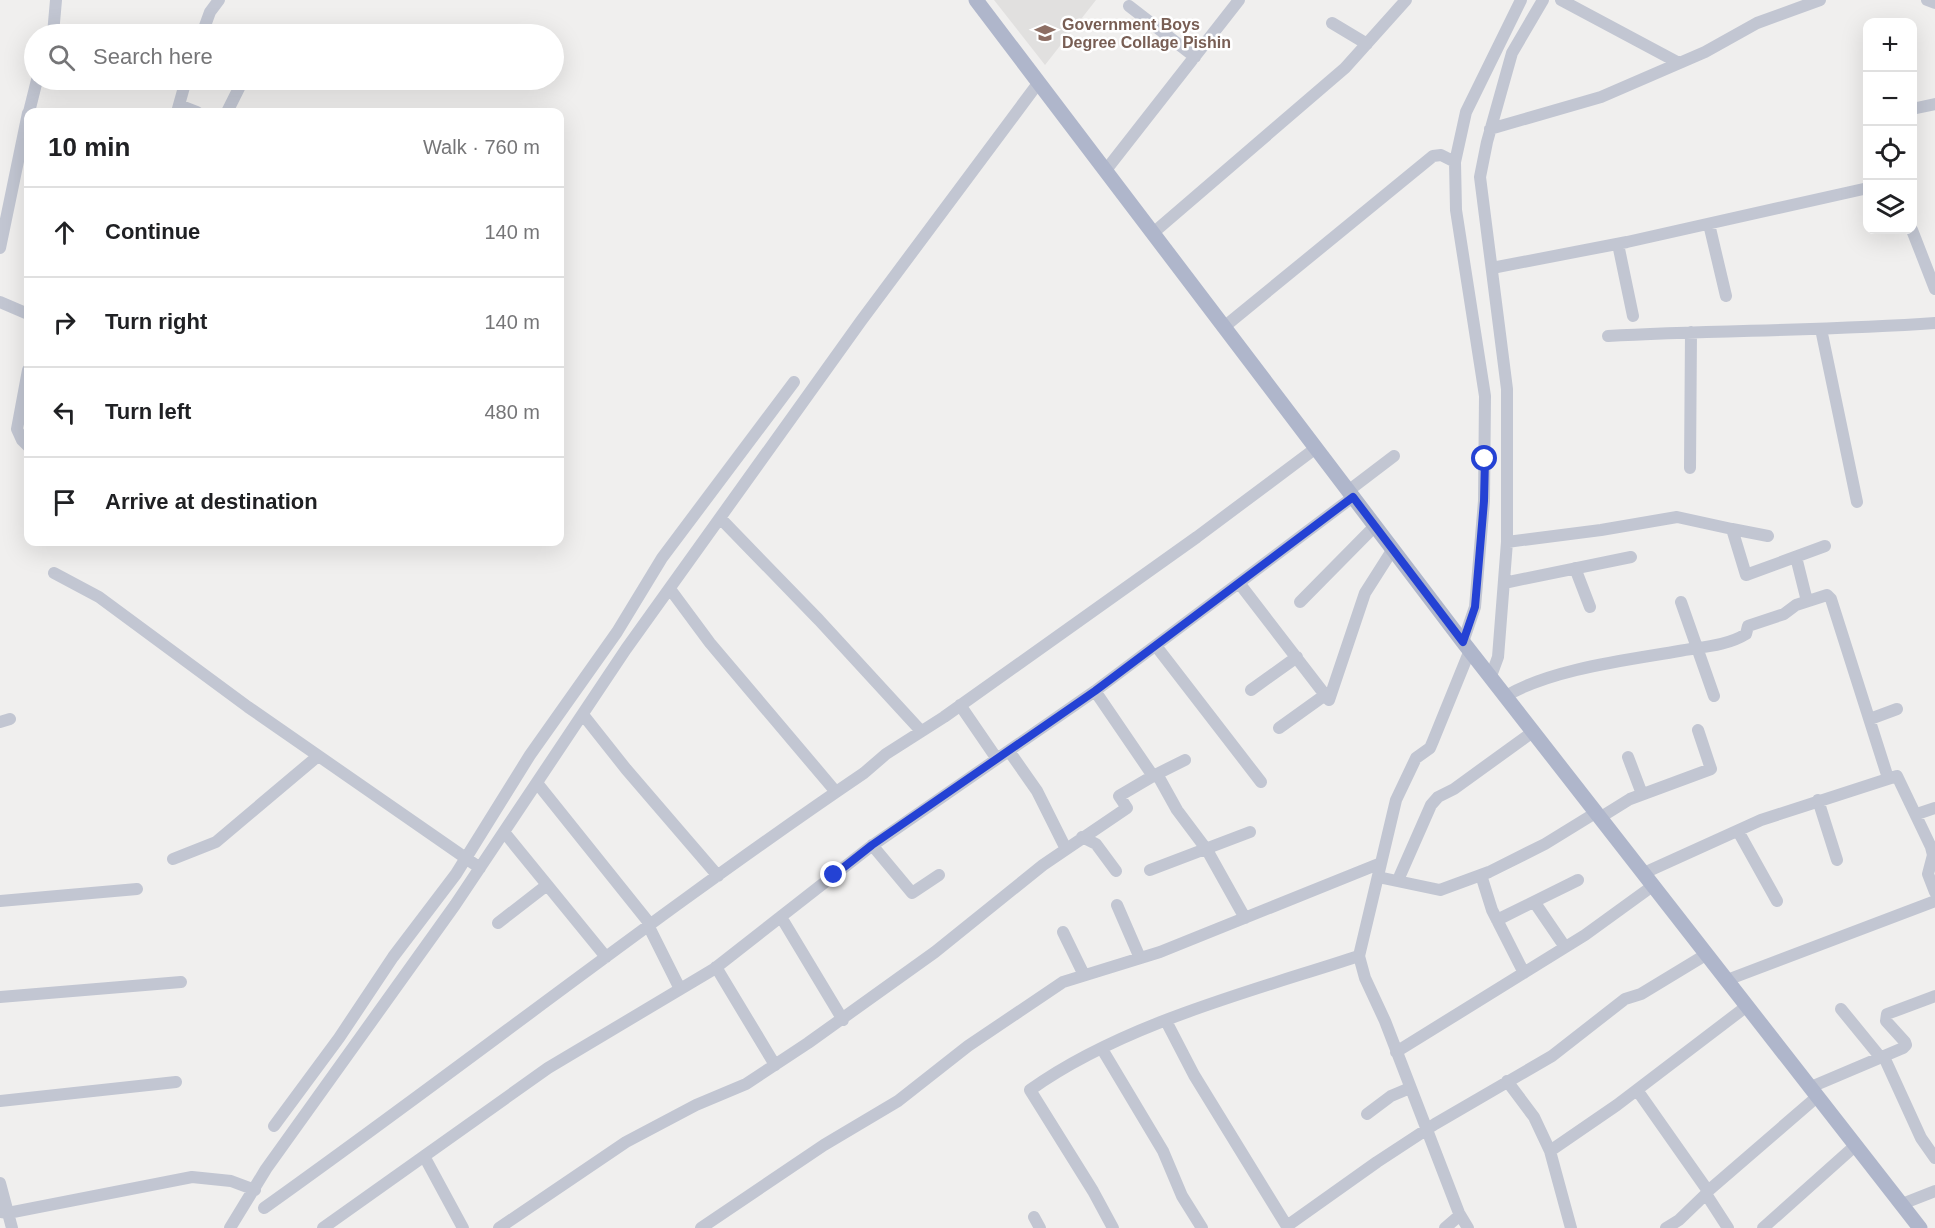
<!DOCTYPE html>
<html lang="en">
<head>
<meta charset="utf-8">
<style>
  :root { --surface:#fff; --page:#f2f2f2; --text:#202124; --muted:#757577; --line:#e0e0e0 }
  body { margin:0; font-family:Arial,sans-serif; background:var(--page); color:var(--text) }
  .controls { position:absolute; right:18px; top:18px; display:grid; overflow:hidden; border-radius:12px; box-shadow:0 6px 24px #0002 }
  .controls button { width:54px; height:54px; display:grid; place-items:center; padding:0; border:0; border-bottom:2px solid var(--line); background:var(--surface); color:var(--text); font:30px sans-serif }
  .stop { position:absolute; width:18px; height:18px; margin:-14px; border:4px solid #2442d4; border-radius:50%; background:#fff }
  .stop.end { background:#2442d4; border-color:#fff; box-shadow:0 2px 6px #0008 }
  .list { margin:0; padding:0; list-style:none }
  h2 { display:flex; justify-content:space-between; align-items:center; height:78px; margin:0; padding:0 24px; font-size:26px }
  h2 small { font-size:20px; font-weight:400; color:var(--muted) }
  .list li { display:grid; grid-template-columns:39px 1fr auto; gap:18px; align-items:center; box-sizing:border-box; height:90px; padding:0 24px; border-top:2px solid var(--line) }
  .list b { display:block; font-size:22px; white-space:nowrap }
  .list em { font-size:20px; font-style:normal; color:var(--muted) }
  .icon { flex:none; width:33px; height:33px; fill:none; stroke:currentColor; stroke-width:2; stroke-linecap:round; stroke-linejoin:round }
  .map { position:relative; flex:none; width:1935px; height:1228px; overflow:hidden }
  .search { position:absolute; background:var(--surface); box-shadow:0 6px 24px #0002; left:24px; top:24px; width:540px; height:66px; display:flex; align-items:center; gap:15px; box-sizing:border-box; padding:0 21px; border-radius:33px; color:var(--muted); font-size:22px }
  .panel { position:absolute; background:var(--surface); box-shadow:0 6px 24px #0002; left:24px; top:108px; width:540px; height:438px; border-radius:12px }
  .map>svg:first-child { display:block }
</style>
</head>
<body>
<div class="map">
<svg width="1935" height="1228" viewBox="0 0 1935 1228">
  <rect width="100%" height="100%" fill="#f0efee"/>
  <path fill="#e1e0df" d="M994,0H1096L1045,65Z"/>
  <g fill="none" stroke-linecap="round" stroke-linejoin="round">
    <path stroke="#c2c6d2" stroke-width="12" d="M1561,0L1679,63
      M1927,0L1935,3
      M1129,6L1195,57
      M1332,23L1367,44
      M53,34L56,0
      M202,34L210,12L219,0
      M179,105L197,112
      M1912,109L1935,104
      M29,112L37,80
      M177,112L186,80
      M227,112L243,80
      M1490,129L1601,97L1705,52L1757,23L1820,0
      M1106,170L1239,0
      M1709,224L1726,296
      M1912,230L1935,289
      M1153,233L1345,68L1406,0
      M1618,244L1633,316
      M0,248L28,113
      M1492,268L1627,242L1868,188
      M0,302L28,314
      M1224,327L1433,156L1441,155L1455,162
      M1821,329L1857,502
      M1608,336C1717,330 1826,331 1935,323
      M28,370L17,429L22,440L28,446
      M1690,468L1691,332
      M1348,491L1394,456
      M721,519L819,620L921,731
      M1732,529L1768,536
      M1507,542L1601,530L1677,517L1732,529L1746,575L1825,546
      M1796,557L1807,601
      M1575,568L1590,607
      M54,573L99,597L248,707L480,868
      M1239,583L1329,700
      M1504,583L1631,557
      M670,589L710,643L836,792
      M1300,602L1375,526
      M1681,602L1714,696
      M1463,642L1475,607L1484,501L1485,396L1456,210L1455,162L1466,112L1521,0
      M1156,646L1261,782
      M1491,676L1498,657L1507,542V389L1480,177L1487,142L1512,53L1543,0
      M1251,690L1297,657
      M1506,696C1551,669 1627,660 1679,651C1701,647 1727,646 1746,634L1748,626L1784,614L1796,605L1827,595L1831,599L1888,778
      M1329,700L1365,593L1393,549
      M960,705L997,759
      M584,716L626,769L718,876
      M1870,719L1897,709
      M0,722L10,719
      M1279,728L1325,695
      M1009,751L1037,791L1066,849
      M1628,757L1642,794
      M1157,774L1177,810L1207,850L1245,918
      M1153,776L1185,760
      M537,783L650,924
      M1818,800L1837,860
      M1917,814L1935,808
      M1601,817L1630,799L1711,769L1698,730
      M1738,831L1777,901
      M504,832L606,957
      M1082,837L1096,844L1116,871
      M872,845L912,893L939,875
      M173,859L216,842L318,756
      M1150,870L1250,832
      M1644,873L1761,820L1897,776L1931,847L1933,855L1928,874L1935,892
      M1481,875L1492,910L1524,973
      M1378,877L1440,890L1489,872L1545,844L1597,812
      M1398,880L1431,805L1438,797L1454,789L1534,731
      M0,901L137,889
      M1535,903L1565,947
      M1117,905L1140,958
      M781,917L843,1020
      M1497,920L1578,880
      M498,923L547,885
      M648,925L680,989
      M1063,932L1084,975
      M716,967L775,1065
      M1727,980L1935,901
      M0,997L181,982
      M1841,1009L1881,1058
      M1166,1021L1194,1075L1288,1228
      M1102,1049L1163,1151L1182,1196L1202,1228
      M1396,1052L1585,935L1654,885
      M1884,1057L1921,1138L1935,1158
      M1507,1081L1534,1117L1550,1151L1617,1105L1747,1006
      M1811,1087L1903,1048L1906,1045L1905,1042L1886,1021L1887,1014L1935,996
      M1637,1090L1708,1191L1818,1096
      M0,1101L176,1082
      M1367,1114L1391,1096L1410,1088
      M274,1126L339,1038L393,957L456,874L530,755L617,632L662,558L794,382
      M1550,1151L1571,1228
      M424,1156L463,1228
      M0,1183L12,1228
      M1708,1191L1706,1194L1728,1228
      M1902,1204L1935,1191
      M264,1208C465,1065 659,912 864,773L886,754L944,717L1197,537L1316,448
      M0,1212L8,1213L192,1177L231,1181L255,1190
      M1034,1217L1040,1228
      M1287,1226L1377,1162L1435,1124L1552,1056L1625,999L1641,994L1707,954
      M230,1228L266,1169L455,905L626,649L861,321L1039,82
      M323,1228L548,1068L714,969L870,847L1095,691L1353,497
      M499,1228L626,1142L696,1105L746,1084L808,1043L935,952L1043,865L1127,808L1119,796L1153,776L1095,691
      M701,1228L824,1145L898,1101L968,1046L1063,982L1160,952L1381,863
      M1113,1228L1093,1191L1030,1090C1122,1024 1252,991 1359,956
      M1445,1228L1460,1215
      M1468,1228L1459,1213L1385,1021L1365,978L1359,956L1396,800L1416,758L1430,748L1433,741L1470,650
      M1666,1228L1679,1220L1706,1194
      M1763,1228L1856,1145"/>
    <path stroke="#afb6cb" stroke-width="15" d="M976,0L1463,642L1920,1228"/>
  </g>
  <g fill="none" stroke-linecap="round" stroke-linejoin="round">
    <path stroke="#2442d4" stroke-width="8" d="M834,875L872,845L1095,691L1353,497L1463,642L1475,607L1484,501L1485,459"/>
  </g>
  <defs>
    <g id="university-bare" transform="scale(1.62)"><path d="M0-5L7-2L0 1L-7-2ZM-4 1L0 2.5L4 1V4Q0 6-4 4Z" fill="#8d6e63" stroke="#fff" stroke-width="2.5" paint-order="stroke"/></g>
  </defs>
  <g fill-rule="evenodd">
    <use href="#university-bare" x="1045" y="33"/>
  </g>
  <g text-anchor="middle" dominant-baseline="central" stroke-width="5" stroke-linejoin="round" paint-order="stroke">
    <g font-size="16" font-weight="bold" fill="#785e54" stroke="#fff" text-anchor="start">
      <text x="1062" y="24">Government Boys<tspan x="1062" dy="18">Degree Collage Pishin</tspan></text>
    </g>
  </g>
</svg>
<div class="controls">
<button>+</button>
<button>−</button>
<button><svg class="icon" aria-label="locate" viewBox="0 0 24 24"><circle cx="12" cy="12" r="6"/><path d="M12 2v4M12 18v4M2 12h4M18 12h4"/></svg></button>
<button><svg class="icon" aria-label="layers" viewBox="0 0 24 24"><path d="M12 4l9 5-9 5-9-5zM3 14l9 5 9-5"/></svg></button>
</div>
<div class="stop" style="left:1485px;top:459px"></div>
<div class="stop end" style="left:834px;top:875px"></div>
<div class="search"><svg class="icon" aria-label="search" viewBox="0 0 24 24"><circle cx="10" cy="10" r="6"/><path d="M15 15l6 6"/></svg>Search here</div>
<section class="panel">
<h2>10 min<small>Walk · 760 m</small></h2>
<ul class="list">
<li><svg class="icon" aria-label="ahead" viewBox="0 0 24 24"><path d="M12 20V5M6 11l6-6 6 6"/></svg><div><b>Continue</b></div><em>140 m</em></li>
<li><svg class="icon" aria-label="right" viewBox="0 0 24 24"><path d="M7 20v-9h11M14 6l5 5-5 5"/></svg><div><b>Turn right</b></div><em>140 m</em></li>
<li><svg class="icon" aria-label="left" viewBox="0 0 24 24"><path d="M17 20v-9H6M10 6l-5 5 5 5"/></svg><div><b>Turn left</b></div><em>480 m</em></li>
<li><svg class="icon" aria-label="arrive" viewBox="0 0 24 24"><path d="M6 21V4h12l-3 4 3 4H6"/></svg><div><b>Arrive at destination</b></div></li>
</ul>
</section>
</div>
</body>
</html>
